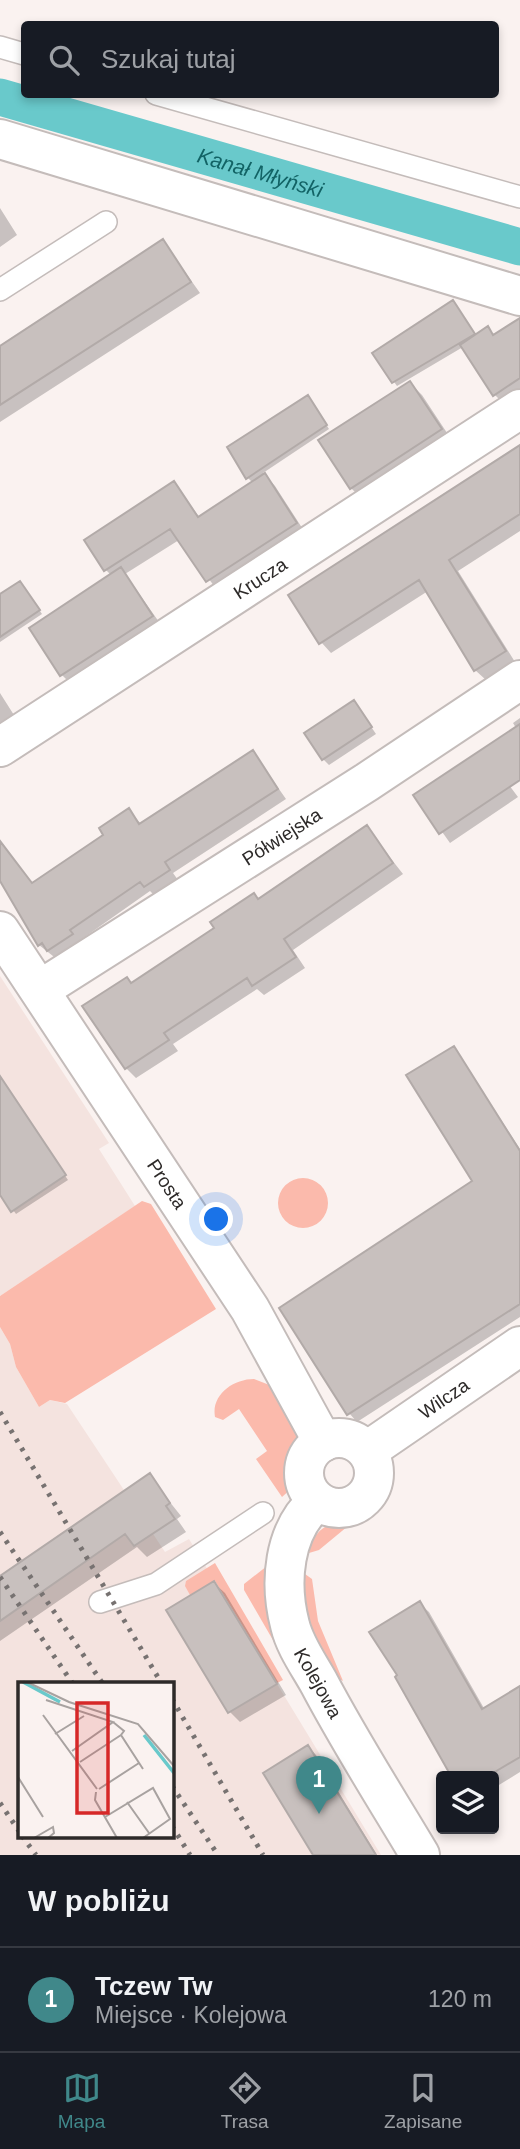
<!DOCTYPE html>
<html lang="pl">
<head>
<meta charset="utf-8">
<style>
  :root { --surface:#171b24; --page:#20242c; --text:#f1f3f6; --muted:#9ea1a6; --line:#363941; --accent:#40888a }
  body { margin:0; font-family:Helvetica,sans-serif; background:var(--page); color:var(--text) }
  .controls { position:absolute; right:21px; bottom:21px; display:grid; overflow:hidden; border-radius:7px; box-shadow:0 4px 10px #0003 }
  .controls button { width:63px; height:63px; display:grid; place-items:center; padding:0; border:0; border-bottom:2px solid var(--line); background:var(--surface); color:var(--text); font:35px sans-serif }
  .you { position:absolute; left:217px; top:1220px; width:24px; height:24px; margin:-18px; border:5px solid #fff; border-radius:50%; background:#1a73e8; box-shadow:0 0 0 10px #1a73e833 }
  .badge { display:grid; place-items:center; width:46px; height:46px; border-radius:50%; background:var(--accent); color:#fff; font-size:23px; font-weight:700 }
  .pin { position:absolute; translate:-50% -58px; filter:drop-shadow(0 2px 4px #0008) }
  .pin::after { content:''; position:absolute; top:37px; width:24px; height:21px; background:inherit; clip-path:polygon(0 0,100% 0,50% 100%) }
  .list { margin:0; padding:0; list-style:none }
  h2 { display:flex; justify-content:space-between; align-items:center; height:91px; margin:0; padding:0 28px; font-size:30px }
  h2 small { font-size:23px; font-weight:400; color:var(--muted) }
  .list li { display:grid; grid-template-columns:46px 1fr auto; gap:21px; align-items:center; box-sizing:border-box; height:105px; padding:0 28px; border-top:2px solid var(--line) }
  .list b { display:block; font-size:26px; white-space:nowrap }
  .list p { margin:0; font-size:23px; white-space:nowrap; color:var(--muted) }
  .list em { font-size:23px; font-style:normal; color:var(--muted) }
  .icon { flex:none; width:38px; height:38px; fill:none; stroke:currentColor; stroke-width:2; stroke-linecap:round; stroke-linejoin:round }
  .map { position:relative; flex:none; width:520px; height:1855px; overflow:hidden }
  .search { position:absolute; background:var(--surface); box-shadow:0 4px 10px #0003; left:21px; right:21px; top:21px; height:77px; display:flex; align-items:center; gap:18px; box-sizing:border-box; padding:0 24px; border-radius:7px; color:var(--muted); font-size:26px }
  .sheet { height:196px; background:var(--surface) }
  nav { display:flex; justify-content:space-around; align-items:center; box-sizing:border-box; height:98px; border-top:2px solid var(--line); background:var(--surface); font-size:19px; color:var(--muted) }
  nav a { display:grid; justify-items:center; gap:4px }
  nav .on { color:var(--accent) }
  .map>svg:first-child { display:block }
</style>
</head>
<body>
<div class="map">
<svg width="520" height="1855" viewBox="0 0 520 1855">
  <rect width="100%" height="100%" fill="#faf2f0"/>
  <path fill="#f4e3df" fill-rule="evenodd" d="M0,976L109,1143L99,1149L135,1206L0,1296Z
    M0,1327L10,1344L16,1367L39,1407L50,1400L67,1404L165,1552L189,1539L381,1855H0ZM19,1684H172V1836H19Z"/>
  <path fill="#fbbaac" d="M278 1203a25 25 0 1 1 50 0a25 25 0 1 1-50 0Z
    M142,1201L151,1204L216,1309L65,1403L50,1400L39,1407L16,1367L10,1344L0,1327V1296Z
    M254,1379L272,1386L298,1436L291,1489L282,1497L256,1459L267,1451L239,1409L223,1420L215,1417C211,1395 233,1379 254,1379Z
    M365,1512L319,1550L309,1553C315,1520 340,1523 365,1512Z
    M215,1563L283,1680L277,1683L215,1581L190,1595L185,1586L186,1581Z
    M267,1566L265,1605L285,1661L244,1590V1584Z
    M305,1574L312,1579L318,1621L343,1681L336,1677C319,1644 298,1612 305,1574Z"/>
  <path fill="#0003" d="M0,208L17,235L0,247Z
    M163,241L200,293L0,422V347Z
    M453,302L476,336L487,329L494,336L520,329V395L505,405L494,394L463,347L397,386L374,354Z
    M410,383L422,395L453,442L363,500L351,488Z
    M311,401L329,429L263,473L275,486L306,534L218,591L179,540L125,574L164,629L74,687L62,675L31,628L111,575L106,570L174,483L200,518L253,483L248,478Z
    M520,447V531L458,571L515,662L486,680L475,670L428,591L331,653L321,642Z
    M24,587L42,614L0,642V596Z
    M0,693L19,723L0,735Z
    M359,709L376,734L329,765L323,759Z
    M520,718V778L509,785L518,797L450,843L416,795L516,728L513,723Z
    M253,752L286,799L173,873L178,880L155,896L150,891L79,941L82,945L58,960L39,945L0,878V843L33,884L106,836L129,810L141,824Z
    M366,827L403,874L293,950L305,968L264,995L257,989L173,1044L178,1051L136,1078L126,1068L132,984Z
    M454,1048L520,1149V1317L357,1422L349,1413L475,1182Z
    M0,1079L68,1180L16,1214L0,1192Z
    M149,1476L181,1516L177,1519L186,1532L147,1557L137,1547L0,1641V1579Z
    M214,1583L225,1593L286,1695L240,1722L229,1711Z
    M419,1603L429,1612L485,1710L520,1688V1772L494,1788V1776H453L397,1677Z
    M308,1747L316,1755L377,1855H315Z"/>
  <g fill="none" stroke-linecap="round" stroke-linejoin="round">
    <path stroke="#69c9cb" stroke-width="37" id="s1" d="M0,97L520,247"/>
  </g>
  <path fill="#c8c0be" stroke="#b2aaa8" stroke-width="2" d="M163,239L191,282L0,405V346Z
    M453,300L475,334L392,383L372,353Z
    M520,318V378L493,396L460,345L488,326L493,335Z
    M410,381L442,429L350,489L318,440Z
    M308,395L327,425L246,479L227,447Z
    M520,445V514L449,560L506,651L474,671L419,580L319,644L288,595Z
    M265,473L297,523L206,582L170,529L104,571L84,540L174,481L198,517Z
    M121,567L153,616L60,676L29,628Z
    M20,581L40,610L0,637V594Z
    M354,700L372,727L322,760L304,733Z
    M520,724V780L439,834L413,795Z
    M253,750L278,789L165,862L170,870L144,887L140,882L70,930L73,934L47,951L42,943L38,946L0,881V841L32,883L103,835L99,828L129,808L139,824Z
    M367,825L393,863L284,939L296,957L252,986L247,978L164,1033L169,1040L125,1069L82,1006L127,977L131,983L214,928L210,922L254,893L258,899Z
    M454,1046L520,1151V1304L347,1415L279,1308L472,1181L406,1075Z
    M0,1076L66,1175L11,1212L0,1195Z
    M150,1473L170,1503L166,1506L175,1519L134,1546L125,1534L0,1621V1576Z
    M214,1581L277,1684L228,1713L166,1610Z
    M420,1601L482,1709L520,1686V1757L488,1776H451L395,1677L397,1675L369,1632Z
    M308,1745L376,1855H313L263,1773Z"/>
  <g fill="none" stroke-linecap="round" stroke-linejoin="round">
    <g stroke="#c4bcba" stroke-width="24">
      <path id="service" d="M0,47L24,54
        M156,94L520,197
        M0,290L106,222
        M100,1602L156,1584L263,1513"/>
    </g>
    <g stroke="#c4bcba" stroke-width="42">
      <g id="minor">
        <path d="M0,139L520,296"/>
        <path id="s2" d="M0,747L520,409"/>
        <path id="s3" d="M0,931L250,1309L323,1442"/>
        <path id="s4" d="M41,989L367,782L520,680"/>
        <circle cx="339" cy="1473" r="35"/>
        <path id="s5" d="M367,1451L520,1346"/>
        <path id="s6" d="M317,1501C283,1531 279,1583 290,1625C295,1646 309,1665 319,1683C350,1742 386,1798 420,1855"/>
      </g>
    </g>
    <use href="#service" stroke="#fff" stroke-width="21"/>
    <use href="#minor" stroke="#fff" stroke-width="38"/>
    <path stroke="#777271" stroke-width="5" stroke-dasharray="3.5 7" stroke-linecap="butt" d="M0,1412L162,1684
      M0,1532L103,1684
      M0,1577L73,1684
      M172,1699L263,1855
      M172,1786L218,1855
      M0,1803L19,1831
      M172,1826L190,1855
      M22,1836L36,1855"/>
  </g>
  <g text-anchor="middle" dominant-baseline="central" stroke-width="6" stroke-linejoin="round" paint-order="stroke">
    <g font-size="19" fill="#2d2a29" stroke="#faf2f0">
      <text stroke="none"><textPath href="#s2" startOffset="310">Krucza</textPath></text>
      <text stroke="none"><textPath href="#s4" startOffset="285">Półwiejska</textPath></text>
      <text stroke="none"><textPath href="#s3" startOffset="303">Prosta</textPath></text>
      <text stroke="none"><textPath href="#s5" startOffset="93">Wilcza</textPath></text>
      <text stroke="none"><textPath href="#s6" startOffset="198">Kolejowa</textPath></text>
    </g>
    <g font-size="21" font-style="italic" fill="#126365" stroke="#faf2f0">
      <text stroke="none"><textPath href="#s1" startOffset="271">Kanał Młyński</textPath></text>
    </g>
  </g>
  <g transform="translate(18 1682)">
    <rect width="156" height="156" fill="#faf2f0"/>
    <path fill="none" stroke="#69c9cb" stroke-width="3.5" d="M5,0L42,20M126,53L156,91"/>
    <path fill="none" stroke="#a8a2a0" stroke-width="2" d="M9,0L51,20L120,42L156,84M28,18L95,40L54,69M25,33L79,107M95,40L106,49L103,53L125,87M37,52L66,34M62,80L103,53M0,95L25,135M81,107L121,81M78,110L77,118L99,156M109,120L131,151M87,135L135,106L152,137L125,156M16,156L35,145L36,151L30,156"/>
    <path fill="#d62828" fill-opacity="0.15" stroke="#d62828" stroke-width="3.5" d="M59,21H90V131H59Z"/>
    <rect width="156" height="156" fill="none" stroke="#2d2a29" stroke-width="3.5"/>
  </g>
</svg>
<div class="controls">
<button><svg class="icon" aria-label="layers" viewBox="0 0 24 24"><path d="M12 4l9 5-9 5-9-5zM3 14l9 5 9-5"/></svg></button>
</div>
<div class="you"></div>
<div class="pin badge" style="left:319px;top:1814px">1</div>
<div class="search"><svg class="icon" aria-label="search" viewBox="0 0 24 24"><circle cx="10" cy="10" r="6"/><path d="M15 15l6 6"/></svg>Szukaj tutaj</div>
</div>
<section class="sheet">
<h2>W pobliżu<small></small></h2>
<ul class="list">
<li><span class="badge">1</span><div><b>Tczew Tw</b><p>Miejsce · Kolejowa</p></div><em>120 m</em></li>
</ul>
</section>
<nav>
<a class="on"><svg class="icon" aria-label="map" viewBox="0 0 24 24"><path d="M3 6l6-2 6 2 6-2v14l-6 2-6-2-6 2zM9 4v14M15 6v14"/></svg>Mapa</a>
<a><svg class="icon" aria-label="directions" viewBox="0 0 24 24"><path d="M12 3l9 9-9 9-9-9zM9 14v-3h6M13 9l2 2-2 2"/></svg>Trasa</a>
<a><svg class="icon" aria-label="saved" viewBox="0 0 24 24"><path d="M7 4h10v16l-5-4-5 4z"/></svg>Zapisane</a>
</nav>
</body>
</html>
